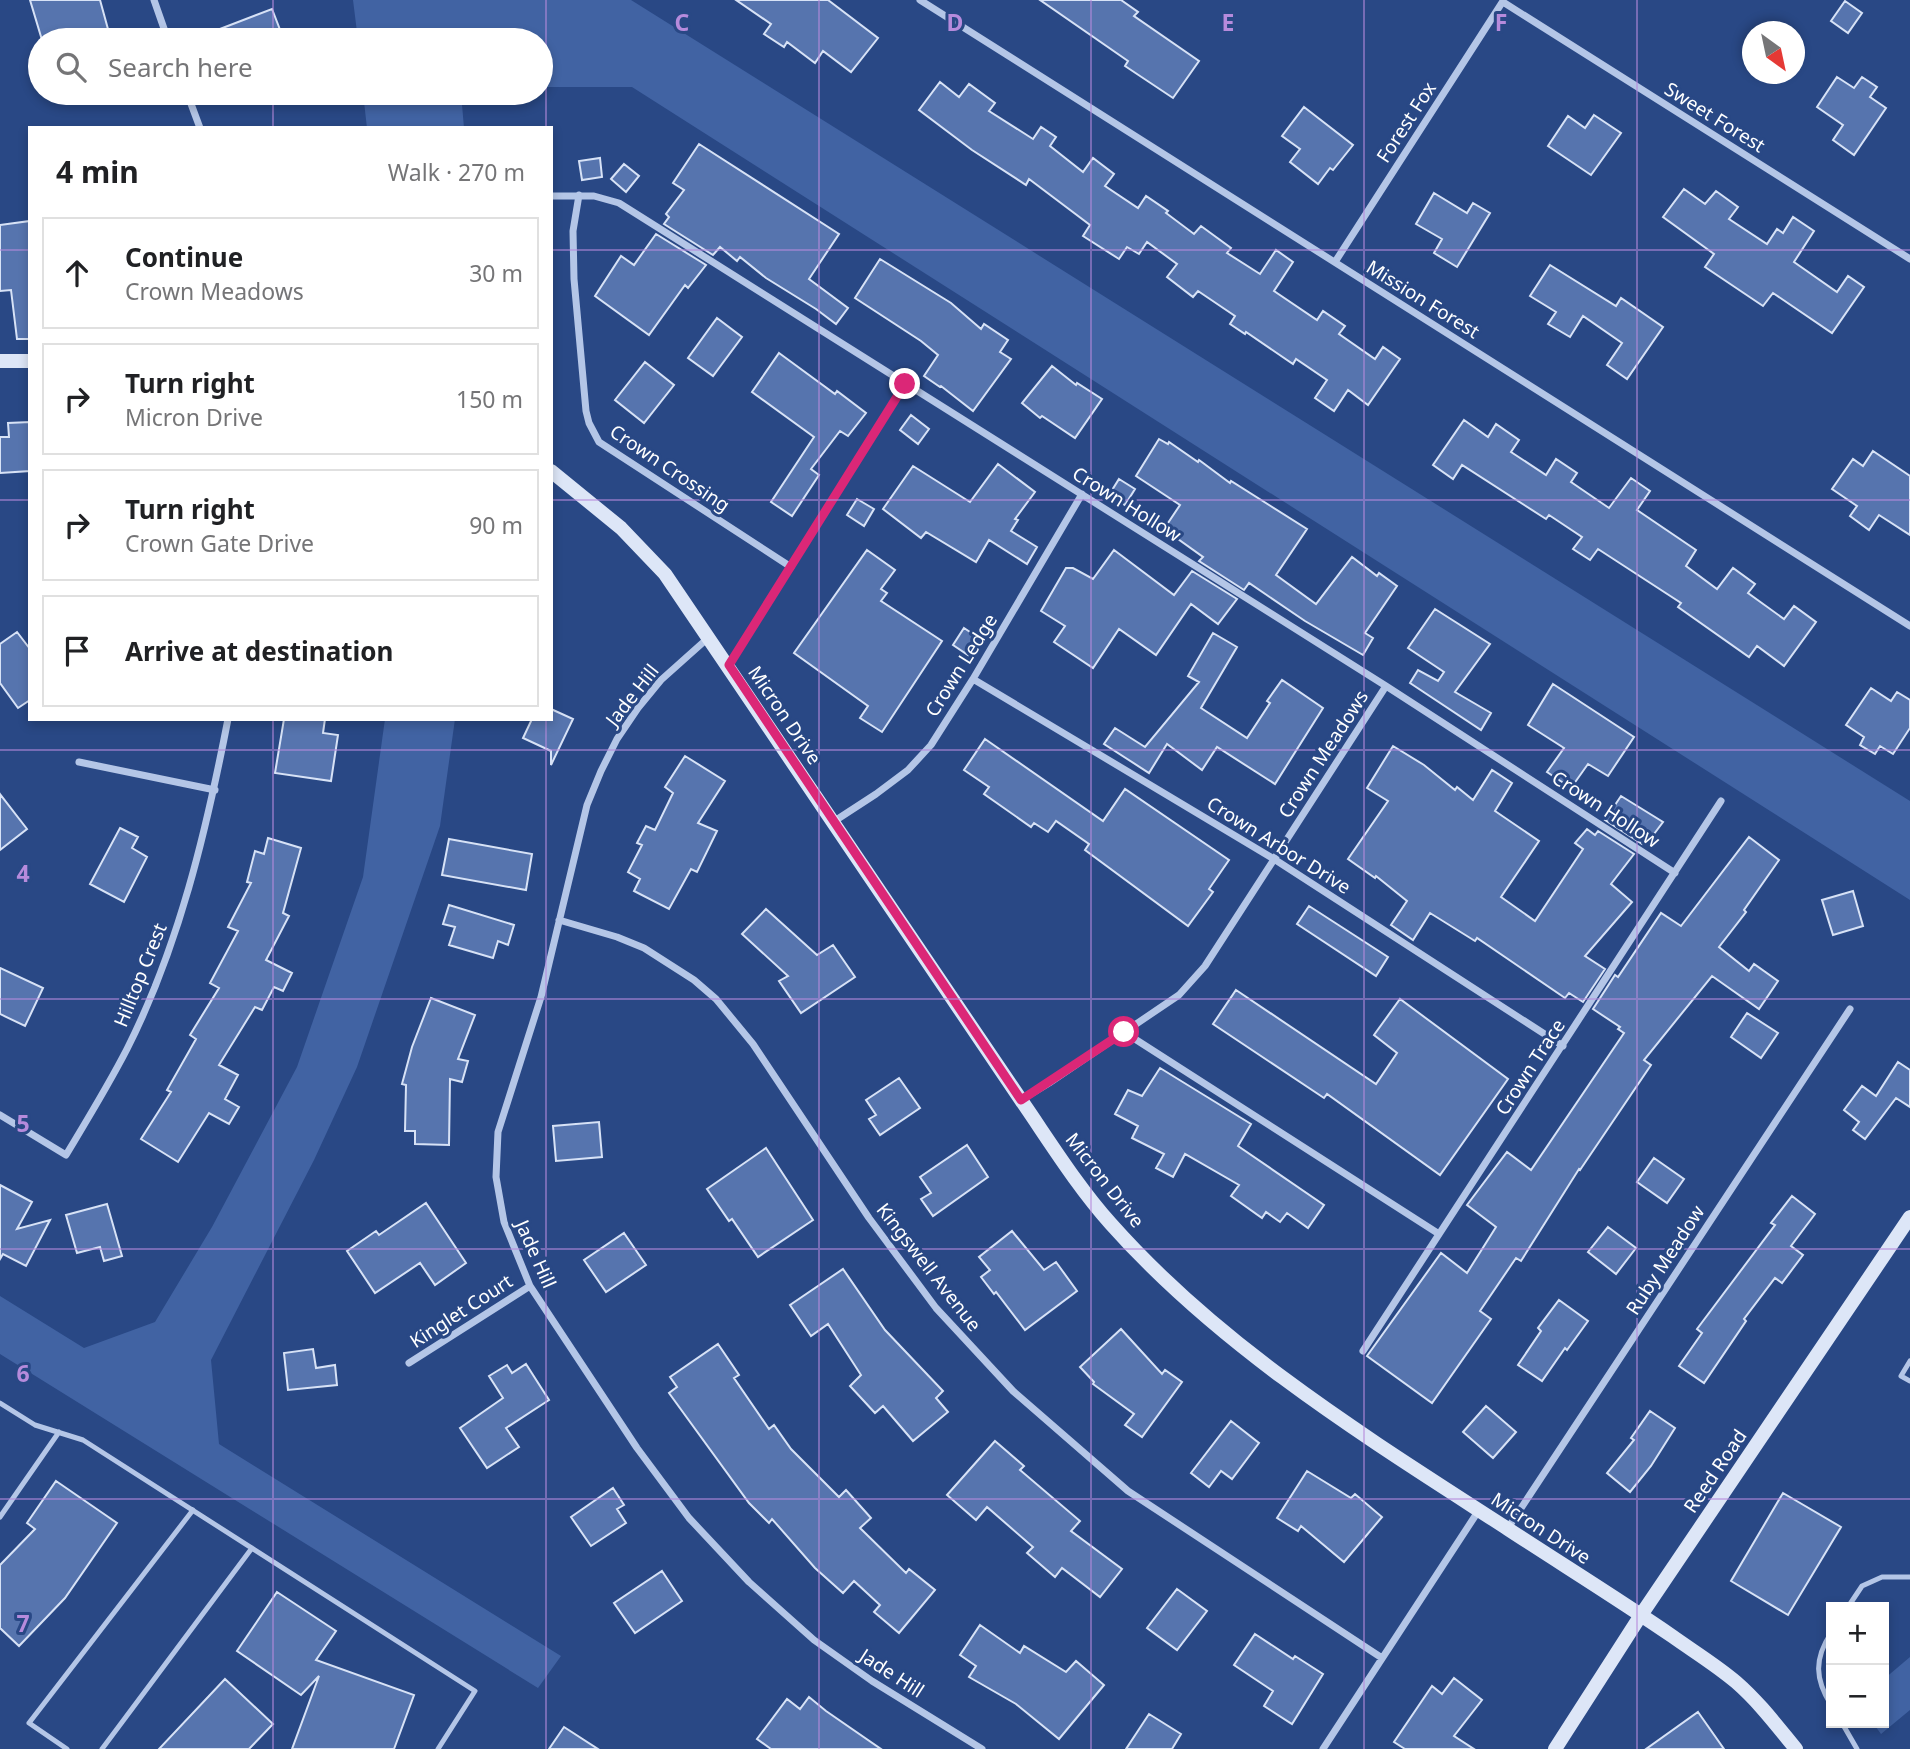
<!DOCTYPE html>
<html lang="en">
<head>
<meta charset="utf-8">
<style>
  :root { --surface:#fff; --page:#f2f2f2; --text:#202124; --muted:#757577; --line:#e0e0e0 }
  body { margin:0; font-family:"Noto Sans",sans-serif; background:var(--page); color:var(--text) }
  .controls { position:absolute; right:21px; bottom:21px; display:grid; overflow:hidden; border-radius:0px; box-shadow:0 4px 10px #0003 }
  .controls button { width:63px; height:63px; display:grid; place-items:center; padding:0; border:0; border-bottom:2px solid var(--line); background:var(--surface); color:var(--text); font:35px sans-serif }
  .compass { position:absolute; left:1742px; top:21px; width:63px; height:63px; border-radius:50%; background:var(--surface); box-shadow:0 4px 10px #0003; rotate:147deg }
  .stop { position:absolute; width:21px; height:21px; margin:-16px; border:5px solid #db2777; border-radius:50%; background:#fff }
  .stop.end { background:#db2777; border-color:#fff; box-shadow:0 2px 7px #0008 }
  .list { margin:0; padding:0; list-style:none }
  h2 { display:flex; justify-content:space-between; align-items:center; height:91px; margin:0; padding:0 28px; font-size:30px }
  h2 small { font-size:23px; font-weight:400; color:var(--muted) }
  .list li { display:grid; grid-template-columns:46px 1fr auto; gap:21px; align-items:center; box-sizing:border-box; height:112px; margin:0 14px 14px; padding:0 14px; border:2px solid var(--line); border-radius:0px }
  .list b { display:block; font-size:26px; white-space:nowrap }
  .list p { margin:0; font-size:23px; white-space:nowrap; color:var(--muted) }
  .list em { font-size:23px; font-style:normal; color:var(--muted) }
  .icon { flex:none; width:38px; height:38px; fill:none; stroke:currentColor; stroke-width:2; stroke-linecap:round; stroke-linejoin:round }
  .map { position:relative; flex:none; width:1910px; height:1749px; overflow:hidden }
  .search { position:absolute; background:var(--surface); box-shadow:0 4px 10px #0003; left:28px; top:28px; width:525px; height:77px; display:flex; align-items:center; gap:18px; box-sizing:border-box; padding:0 24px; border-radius:38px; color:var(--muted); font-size:26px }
  .panel { position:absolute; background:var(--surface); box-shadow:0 4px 10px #0003; left:28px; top:126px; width:525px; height:595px; border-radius:0px }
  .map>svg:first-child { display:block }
</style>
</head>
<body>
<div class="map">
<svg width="1910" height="1749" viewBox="0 0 1910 1749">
  <rect width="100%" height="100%" fill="#294885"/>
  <path fill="#4163a3" d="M353,0H631L1910,801V900L632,87H541V40H358Z
    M363,93H461L464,128H367Z
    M385,719H455L440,826L357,1067L314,1160L211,1360L219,1444L561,1656L538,1688L0,1354V1296L84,1348L155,1322L212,1227L297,1067L363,877Z
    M1910,1657V1710L1881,1734L1873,1723H1884V1679Z"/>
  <path fill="#5674ae" stroke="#d7e2f6" stroke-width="2" d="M30,0H100L111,40H42Z
    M736,0H828L878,38L851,72L823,51L815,63L787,42L784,47L764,34L771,24Z
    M1040,0H1121L1138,12L1134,16L1199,61L1173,98L1125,66L1128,61Z
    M1845,1L1862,13L1848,33L1831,21Z
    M272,9L284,40H195L194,39Z
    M1837,77L1854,88L1862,77L1877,87L1870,97L1886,108L1854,155L1833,140L1843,125L1817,107Z
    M940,82L959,97L969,84L995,103L989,111L1033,139L1041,127L1056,137L1050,146L1083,172L1093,158L1114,174L1105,186L1138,208L1146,196L1168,211L1166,213L1194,234L1201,226L1231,248L1227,253L1260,274L1276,250L1293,262L1274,291L1317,320L1323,311L1345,326L1339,334L1375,359L1383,347L1400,359L1368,405L1348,390L1334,411L1315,398L1327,380L1296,359L1293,364L1246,332L1245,334L1230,324L1235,316L1198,291L1193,297L1167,277L1177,264L1147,242L1139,254L1127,247L1119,259L1083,236L1090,225L1029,179L1026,185L972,150L919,110Z
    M1304,107L1353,145L1333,170L1330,168L1318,184L1290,162L1300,149L1282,136Z
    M1594,115L1621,133L1591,175L1548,146L1568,116L1585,128Z
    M699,144L839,234L809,279L848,308L836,324L816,309L766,278L740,257L737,261L720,247L713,255L664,224L669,217L666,214L684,190L673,183Z
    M600,158L602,177L582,180L579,161Z
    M624,164L639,176L626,192L611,179Z
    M1684,189L1705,204L1716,191L1738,207L1729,219L1767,244L1777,229L1783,233L1793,217L1814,231L1794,262L1837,292L1848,276L1864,287L1832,333L1773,293L1763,306L1705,267L1714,254L1663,217Z
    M1434,193L1467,213L1473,203L1490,213L1457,267L1434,253L1442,239L1416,224Z
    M30,221V339H17L11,290L0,291V225Z
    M656,234L706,265L688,288L685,285L649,335L595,296L621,256L634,265Z
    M880,259L951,303L981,329L984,324L1008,340L1000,352L1011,359L973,411L941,386L940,387L924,376L938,355L921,341L855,298Z
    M1550,265L1616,306L1621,298L1663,327L1627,379L1607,365L1622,343L1583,316L1570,337L1548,324L1556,312L1530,296Z
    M717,318L742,337L713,376L688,358Z
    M779,353L835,394L837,391L866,413L848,436L840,431L811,469L819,475L792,516L771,502L814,437L752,392Z
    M645,362L674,385L644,423L615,400Z
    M1052,366L1076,385L1077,383L1102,399L1075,438L1042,416L1040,418L1022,403Z
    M911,415L929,429L918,444L900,430Z
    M1464,420L1488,437L1496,424L1519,440L1511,452L1546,475L1556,459L1577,473L1571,482L1609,508L1631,478L1650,491L1637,510L1696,550L1686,566L1717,589L1733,568L1755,584L1748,593L1784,619L1794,606L1816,622L1784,666L1757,646L1749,657L1678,607L1681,603L1598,549L1590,560L1573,549L1582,537L1549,515L1546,519L1462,465L1453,479L1433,465Z
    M30,422V471L0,473V437H9L8,423Z
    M1159,439L1168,444L1169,442L1198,462L1199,460L1230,483L1231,481L1307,529L1276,575L1316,604L1352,557L1377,576L1379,573L1397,586L1365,633L1373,638L1363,655L1305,621L1249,583L1244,590L1199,561L1203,557L1164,529L1180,505L1136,476Z
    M1873,451L1910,476V535L1879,515L1869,530L1850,516L1857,506L1832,489L1853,459L1863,466Z
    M998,464L1035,492L1015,519L1018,520L1011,531L1037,547L1027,564L989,540L976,562L926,532L921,538L883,509L913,466L970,502Z
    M1119,479L1135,489L1125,505L1109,495Z
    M857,499L874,509L864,526L847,515Z
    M867,550L895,570L881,589L887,593L881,601L942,641L882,732L860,718L868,706L794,653Z
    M1114,550L1174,595L1192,571L1237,599L1218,624L1191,604L1156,655L1119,629L1093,668L1054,642L1065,626L1041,611L1066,568H1073L1093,579Z
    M1435,609L1490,644L1455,692L1491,713L1481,730L1410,683L1418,670L1438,681L1444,672L1408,648Z
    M964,628L979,638L968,655L953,645Z
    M17,632L30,649V700L18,708L0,683V644Z
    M1213,633L1237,647L1201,708L1247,738L1270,703L1267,701L1282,680L1323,708L1275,784L1217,747L1202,770L1167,744L1149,773L1104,744L1115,728L1145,747L1199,682L1188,676Z
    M1553,684L1634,737L1608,776L1588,764L1571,788L1547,772L1564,748L1528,725Z
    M1871,688L1891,701L1897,692L1910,700V728L1893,754L1880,746L1875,754L1860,745L1864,737L1846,725Z
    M551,709L573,719L551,765V751L523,738L532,719H551Z
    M284,719H325L323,733L338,735L331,781L275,773Z
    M985,739L1103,821L1125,789L1229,860L1209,889L1213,892L1188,926L1085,850L1089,844L1056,821L1048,832L1034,823L1031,827L984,794L989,787L964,770Z
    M1393,746L1424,765L1455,790L1457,787L1473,800L1492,770L1512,783L1495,811L1539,841L1501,897L1535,921L1583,849L1575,843L1587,829L1595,835L1598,831L1634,854L1611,884L1632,902L1585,956L1605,969L1583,1002L1569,993L1565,998L1477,938L1475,941L1430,913L1413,940L1391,925L1407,901L1376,876L1375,878L1348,859L1388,801L1367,788Z
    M685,756L725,781L698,823L717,831L697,872L691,869L669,909L634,891L640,879L628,872L642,845L637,843L646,826L655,830L673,793L665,787Z
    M0,794L27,829L0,850Z
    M1621,796L1663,822L1651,838L1648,836L1642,844L1605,820Z
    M120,828L138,837L132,848L147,857L124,902L90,884Z
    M1749,837L1779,860L1744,910L1746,912L1719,947L1749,971L1754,964L1778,981L1759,1009L1712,976L1644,1060L1651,1065L1580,1170L1579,1169L1521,1261L1516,1258L1480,1311L1491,1319L1432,1403L1367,1356L1441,1253L1467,1273L1496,1227L1467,1205L1507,1152L1531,1170L1624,1033L1618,1029L1620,1027L1593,1009L1615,975L1618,977L1661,913L1681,926Z
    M268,838L301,848L283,913L289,916L266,960L292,973L283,991L274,987L262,1010L255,1007L219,1065L238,1075L225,1099L239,1107L229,1124L209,1113L178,1162L141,1139L171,1092L167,1090L196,1039L190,1035L219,988L210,983L238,931L228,927L251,883L247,882L255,851L264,854Z
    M449,839L532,854L526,890L442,875Z
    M1853,891L1863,926L1833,935L1822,900Z
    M449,905L514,925L508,945L498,941L493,958L449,945L455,927L443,924Z
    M1309,906L1388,957L1376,976L1297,924Z
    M766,909L817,955L833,945L855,977L801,1013L779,981L788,976L742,934Z
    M0,968L43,988L25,1026L0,1014Z
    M1236,990L1376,1084L1397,1053L1374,1035L1400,999L1508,1079L1440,1175L1327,1094L1324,1098L1213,1024Z
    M431,998L475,1015L458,1059L468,1061L462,1082L450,1079L449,1145L415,1144V1131H405L406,1085L402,1084L412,1047Z
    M1747,1013L1778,1033L1761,1058L1731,1037Z
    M1898,1062L1910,1070V1107L1896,1098L1865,1139L1853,1130L1859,1122L1844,1110L1862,1086L1876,1096Z
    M1160,1068L1251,1124L1238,1146L1324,1205L1308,1228L1287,1213L1280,1222L1266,1212L1262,1218L1231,1196L1239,1185L1185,1154L1173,1177L1156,1168L1164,1154L1132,1138L1138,1126L1115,1114L1128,1090L1142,1096Z
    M899,1078L920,1108L880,1135L869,1119L876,1115L866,1100Z
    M599,1122L602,1157L556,1161L553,1126Z
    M967,1145L988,1177L933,1216L921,1199L931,1193L920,1177Z
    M766,1148L813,1220L758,1257L732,1219L729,1221L707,1189Z
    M1654,1158L1684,1179L1667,1203L1637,1182Z
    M0,1185L32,1202L17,1229L50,1220L26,1266L3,1254L0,1259Z
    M1792,1196L1815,1214L1791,1246L1803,1255L1782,1283L1775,1278L1744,1319L1746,1321L1704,1383L1679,1366L1702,1333L1697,1329L1775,1225L1771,1223Z
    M426,1203L466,1263L435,1285L420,1263L375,1293L347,1251L376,1231L379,1235Z
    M107,1204L122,1256L104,1261L100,1247L77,1253L66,1215Z
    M1608,1227L1636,1248L1616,1274L1588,1252Z
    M1012,1231L1044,1270L1056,1262L1077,1291L1025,1330L996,1292L994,1294L981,1277L990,1270L979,1257Z
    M624,1233L646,1265L606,1292L584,1260Z
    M843,1269L885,1330L943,1391L936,1398L948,1412L913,1441L883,1406L875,1413L850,1386L861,1375L828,1324L811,1336L790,1305Z
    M1559,1300L1588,1321L1567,1350L1565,1348L1542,1381L1518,1365L1541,1331L1538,1328Z
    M1121,1329L1162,1374L1165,1370L1182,1382L1142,1437L1125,1425L1134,1414L1093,1384L1094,1382L1080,1367Z
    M718,1344L739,1375L734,1378L769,1429L774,1425L791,1449L839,1497L846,1490L871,1518L860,1528L906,1573L909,1569L935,1590L899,1633L874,1612L880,1605L854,1581L843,1593L815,1568L772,1519L769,1523L749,1503L669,1393L677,1387L670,1377Z
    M313,1349L316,1368L335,1365L337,1385L288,1390L284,1353Z
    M526,1364L549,1400L506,1428L519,1447L487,1468L460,1428L503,1398L489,1376L507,1365L512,1373Z
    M1486,1406L1516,1432L1493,1458L1463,1432Z
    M1650,1411L1675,1428L1651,1466L1630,1492L1607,1473L1634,1440L1631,1438Z
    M1231,1421L1259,1443L1232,1479L1221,1471L1209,1487L1191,1473Z
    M995,1441L1024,1466L1020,1470L1080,1521L1071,1531L1122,1569L1100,1597L1062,1568L1055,1577L1027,1553L1033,1547L987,1507L976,1520L947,1495Z
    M1307,1471L1351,1498L1355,1494L1382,1517L1344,1562L1301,1526L1298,1531L1277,1518Z
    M56,1481L117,1523L65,1598L19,1646L0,1628V1565L35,1529L27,1523Z
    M613,1488L624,1505L617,1509L626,1523L591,1546L571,1517Z
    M1783,1493L1841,1527L1788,1615L1731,1581Z
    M662,1571L682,1601L635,1633L614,1603Z
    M1177,1589L1207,1611L1177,1650L1147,1628Z
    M277,1592L336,1631L316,1660L414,1695L394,1749H292L319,1676L301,1695L237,1651Z
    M980,1625L1020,1653L1024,1646L1066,1672L1076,1661L1104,1685L1059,1739L1016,1704L969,1677L976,1666L960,1655Z
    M1255,1634L1293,1659L1295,1656L1323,1674L1292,1724L1264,1706L1273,1691L1234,1665Z
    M1454,1678L1482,1700L1454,1736L1474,1749H1405L1394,1742L1432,1686L1442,1694Z
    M225,1679L273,1724L249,1749H159Z
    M809,1697L826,1711L881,1749H771L757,1739L787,1699L800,1709Z
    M1698,1712L1724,1749H1646Z
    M1149,1714L1181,1734L1172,1749H1126Z
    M564,1727L598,1749H549Z"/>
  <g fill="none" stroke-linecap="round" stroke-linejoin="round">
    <path stroke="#b4c6e7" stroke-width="5" d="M1910,1361L1901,1376L1910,1381
      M0,1403L35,1425L83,1440L475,1691L438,1749
      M0,1517L59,1432
      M1848,1607L1862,1586L1882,1577H1910
      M1831,1633C1814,1659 1815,1679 1831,1705
      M1842,1723L1857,1749
      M67,1749L29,1723L193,1510
      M102,1749L252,1548"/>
    <path stroke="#b4c6e7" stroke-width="7" d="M154,0L168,40
      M920,0L1910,626
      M1503,2L1910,259
      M187,93L200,128
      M579,195L573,231L574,279L586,411L589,423L599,442L791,567
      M551,196H594L619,203L1386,686L1675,873
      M1335,262L1503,1
      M708,638L661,680L638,708L617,739L601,771L587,805L541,997L498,1132L496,1177L504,1222L530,1286L637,1448L689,1518L749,1582L814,1640L872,1681L982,1749
      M729,665L905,384
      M973,679L1274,859L1563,1046
      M79,762L215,790
      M833,822L876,794L908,770L931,745L973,679L1082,494
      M559,920L617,937L644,948L694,980L716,999L753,1044L869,1218L936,1308L1013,1391L1128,1491L1382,1658
      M1124,1032L1439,1234
      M1021,1100L1049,1083L1179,995L1205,966L1386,686
      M0,1115L66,1155C87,1120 108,1086 127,1049C179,946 206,832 228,719
      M1363,1351L1721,801
      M409,1363L530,1286
      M1508,1528L1850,1009
      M1323,1749L1479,1510"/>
    <path stroke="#dde6f7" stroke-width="14" d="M0,361H30
      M551,471L621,528L665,574L1021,1100C1050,1142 1077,1186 1111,1224C1222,1349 1369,1439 1508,1529C1563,1565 1618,1599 1672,1636C1693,1651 1716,1665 1736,1682C1759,1702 1777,1726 1796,1749
      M1555,1749L1641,1615L1910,1217"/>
  </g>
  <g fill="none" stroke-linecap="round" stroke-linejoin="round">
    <path stroke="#db2777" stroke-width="9" d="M905,384L729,665L1021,1100L1124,1032"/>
  </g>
  <path fill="none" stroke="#b68bdc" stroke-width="2" stroke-opacity="0.55" d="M273,0V40M546,0V128M819,0V1749M1091,0V1749M1364,0V1749M1637,0V1749M273,93V128M0,250H30M551,250H1910M0,500H30M551,500H1910M273,719V1749M546,719V1749M0,750H1910M0,999H1910M0,1249H1910M0,1499H1910"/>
  <g text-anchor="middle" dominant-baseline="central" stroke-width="6" stroke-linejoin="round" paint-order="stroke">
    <g font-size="19" fill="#fff" stroke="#294885">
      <text transform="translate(1715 117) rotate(32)">Sweet Forest</text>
      <text transform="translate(1406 122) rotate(-57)">Forest Fox</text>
      <text transform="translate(1423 299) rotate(32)">Mission Forest</text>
      <text transform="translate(670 468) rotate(34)">Crown Crossing</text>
      <text transform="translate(1127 504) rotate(32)">Crown Hollow</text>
      <text transform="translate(961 665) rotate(-58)">Crown Ledge</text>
      <text transform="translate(632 695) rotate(-52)">Jade Hill</text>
      <text transform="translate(785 715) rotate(56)">Micron Drive</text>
      <text transform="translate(1323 754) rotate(-57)">Crown Meadows</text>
      <text transform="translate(1606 809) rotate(33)">Crown Hollow</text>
      <text transform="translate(1279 845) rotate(32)">Crown Arbor Drive</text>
      <text transform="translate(140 975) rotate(-68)">Hilltop Crest</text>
      <text transform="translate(1530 1067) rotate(-57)">Crown Trace</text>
      <text transform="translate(1105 1180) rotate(52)">Micron Drive</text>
      <text transform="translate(536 1254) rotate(66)">Jade Hill</text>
      <text transform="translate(1665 1260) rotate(-57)">Ruby Meadow</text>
      <text transform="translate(929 1267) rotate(52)">Kingswell Avenue</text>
      <text transform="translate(461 1311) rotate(-33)">Kinglet Court</text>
      <text transform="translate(1715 1471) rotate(-56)">Reed Road</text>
      <text transform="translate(1541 1528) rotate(33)">Micron Drive</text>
      <text transform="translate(892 1673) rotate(33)">Jade Hill</text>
    </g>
  </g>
  <g font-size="23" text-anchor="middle" font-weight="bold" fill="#b68bdc" stroke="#294885" stroke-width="6" stroke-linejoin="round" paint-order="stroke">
    <text x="682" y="31">C</text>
    <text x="955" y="31">D</text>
    <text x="1228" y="31">E</text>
    <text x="1501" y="31">F</text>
    <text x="23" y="882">4</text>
    <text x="23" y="1132">5</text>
    <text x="23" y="1382">6</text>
    <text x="23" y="1632">7</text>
  </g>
</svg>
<div class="controls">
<button>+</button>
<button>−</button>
</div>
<svg class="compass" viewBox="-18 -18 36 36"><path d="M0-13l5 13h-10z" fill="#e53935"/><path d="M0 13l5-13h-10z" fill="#757577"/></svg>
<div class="stop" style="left:1124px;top:1032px"></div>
<div class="stop end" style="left:905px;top:384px"></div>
<div class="search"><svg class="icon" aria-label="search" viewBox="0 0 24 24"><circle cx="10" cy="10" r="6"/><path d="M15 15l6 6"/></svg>Search here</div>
<section class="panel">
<h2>4 min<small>Walk · 270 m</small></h2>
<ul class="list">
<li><svg class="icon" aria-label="ahead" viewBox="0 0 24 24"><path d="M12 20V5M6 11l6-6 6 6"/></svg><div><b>Continue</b><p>Crown Meadows</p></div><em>30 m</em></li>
<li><svg class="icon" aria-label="right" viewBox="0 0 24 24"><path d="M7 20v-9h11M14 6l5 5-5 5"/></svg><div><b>Turn right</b><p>Micron Drive</p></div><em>150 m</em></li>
<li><svg class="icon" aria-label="right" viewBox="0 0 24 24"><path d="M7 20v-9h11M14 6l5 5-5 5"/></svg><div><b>Turn right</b><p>Crown Gate Drive</p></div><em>90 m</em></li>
<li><svg class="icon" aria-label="arrive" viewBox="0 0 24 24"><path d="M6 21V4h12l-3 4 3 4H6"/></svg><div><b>Arrive at destination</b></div></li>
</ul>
</section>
</div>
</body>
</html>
